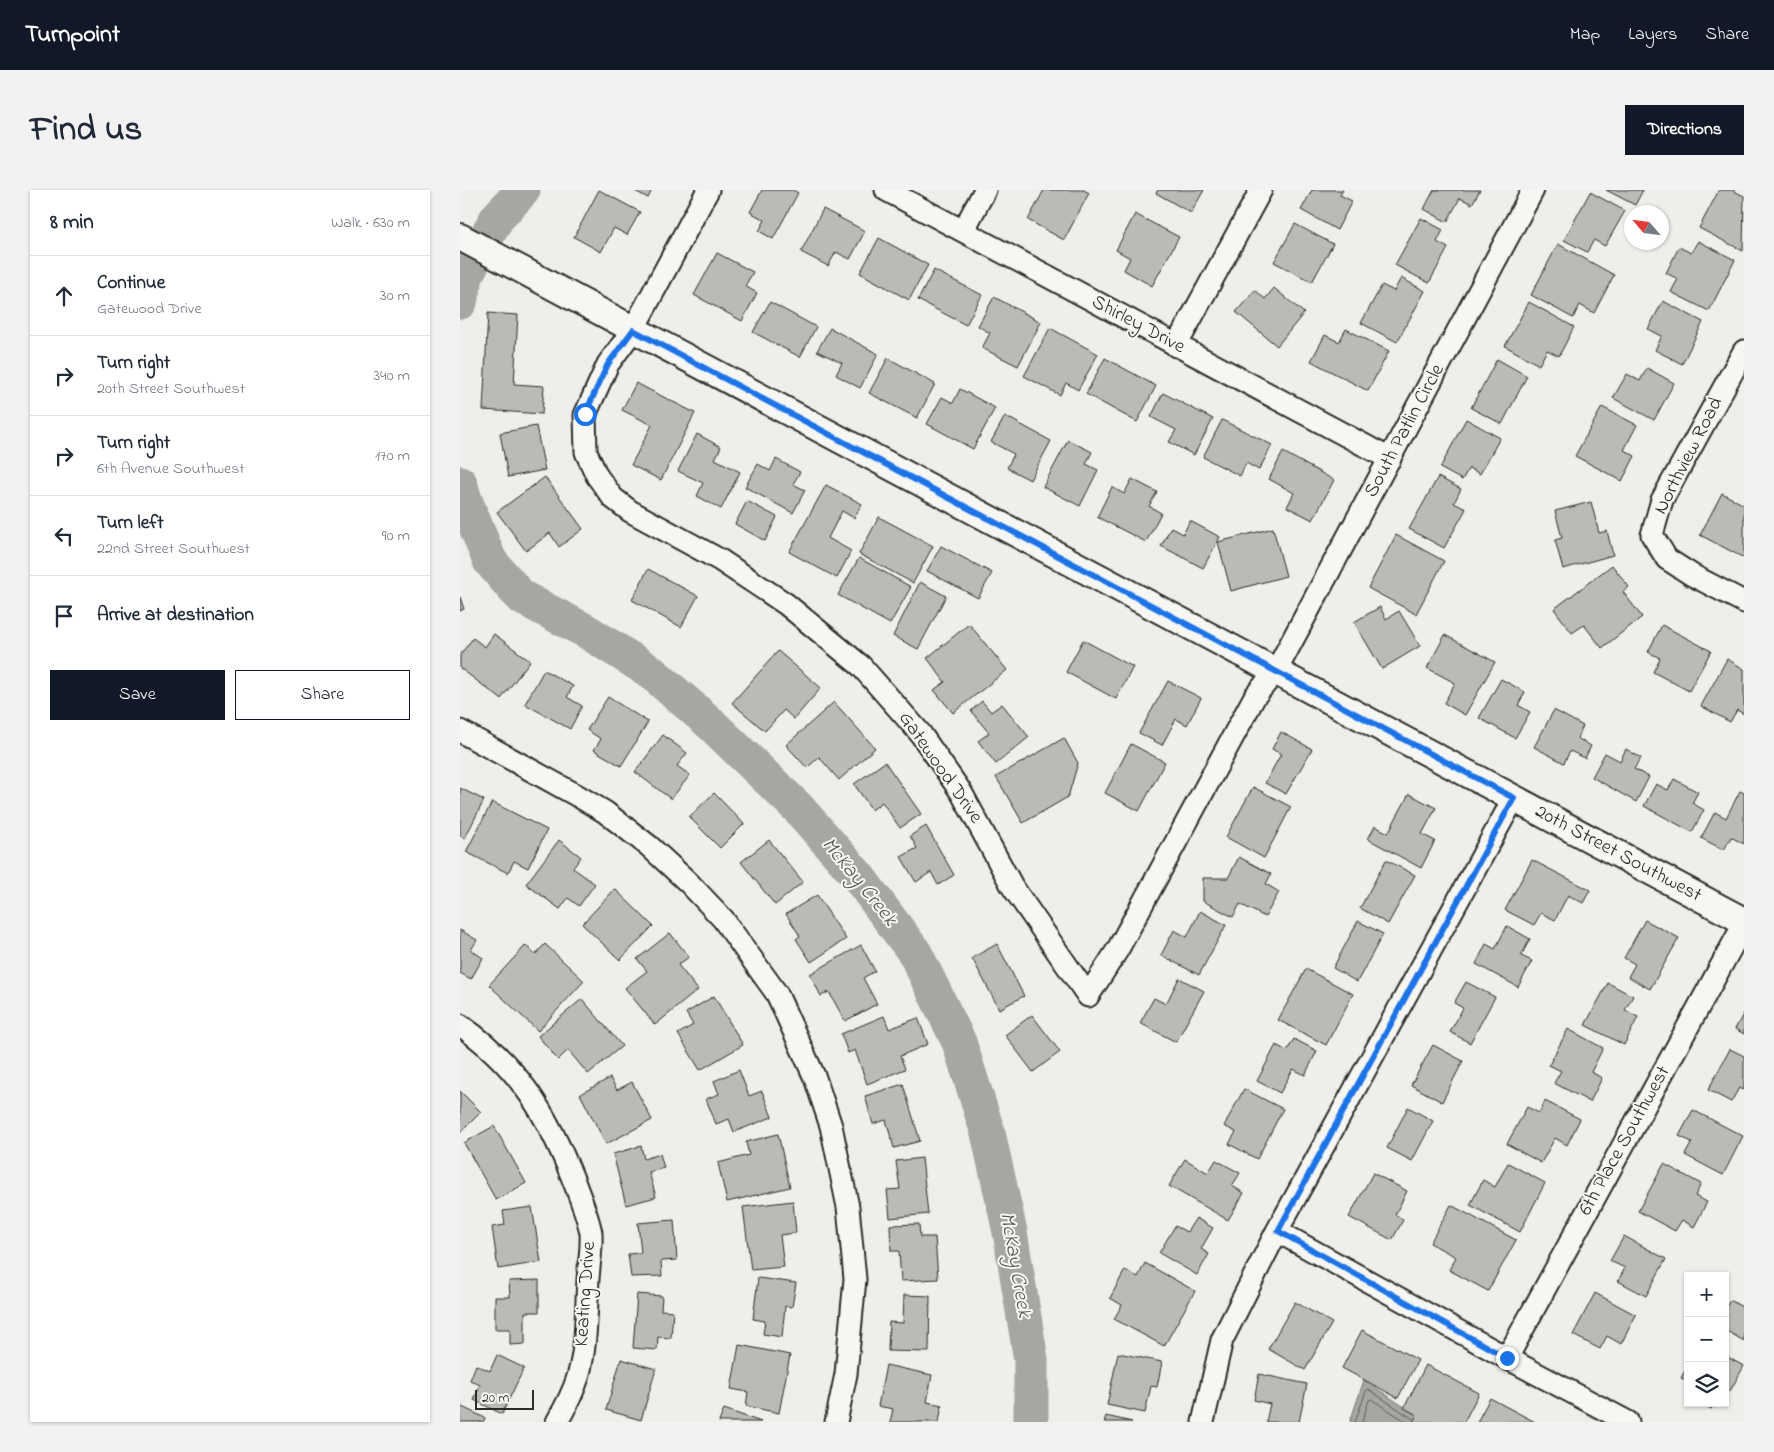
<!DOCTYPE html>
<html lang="en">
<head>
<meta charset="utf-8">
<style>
  :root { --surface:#fff; --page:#f2f2f3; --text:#1f2937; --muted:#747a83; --line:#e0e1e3; --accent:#111827 }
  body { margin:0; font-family:"Indie Flower",sans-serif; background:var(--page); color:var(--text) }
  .controls { position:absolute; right:15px; bottom:15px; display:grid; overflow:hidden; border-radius:0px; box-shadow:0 1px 4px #0004 }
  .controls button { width:45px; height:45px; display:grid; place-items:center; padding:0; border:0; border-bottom:1px solid var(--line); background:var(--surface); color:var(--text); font:25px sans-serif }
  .compass { position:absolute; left:1164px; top:15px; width:45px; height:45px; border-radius:50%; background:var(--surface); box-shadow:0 1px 4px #0004; rotate:298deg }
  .scale { position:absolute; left:15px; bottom:12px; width:59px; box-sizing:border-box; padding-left:5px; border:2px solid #2b2b2b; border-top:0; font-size:14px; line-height:18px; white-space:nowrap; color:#2b2b2b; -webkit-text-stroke:4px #f6f6f2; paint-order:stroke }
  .stop { position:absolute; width:15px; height:15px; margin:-11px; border:4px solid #1a73e8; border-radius:50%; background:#fff }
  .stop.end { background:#1a73e8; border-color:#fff; box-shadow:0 1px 5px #0008 }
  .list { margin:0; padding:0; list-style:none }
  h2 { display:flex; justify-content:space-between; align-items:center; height:65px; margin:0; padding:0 20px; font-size:21px }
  h2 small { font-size:16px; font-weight:400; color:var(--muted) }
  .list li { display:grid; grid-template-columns:32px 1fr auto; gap:15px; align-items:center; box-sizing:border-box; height:80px; padding:0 20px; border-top:1px solid var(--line) }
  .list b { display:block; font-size:19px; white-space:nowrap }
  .list p { margin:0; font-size:16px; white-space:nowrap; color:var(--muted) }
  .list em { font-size:16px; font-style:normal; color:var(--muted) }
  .actions { display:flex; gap:10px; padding:15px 20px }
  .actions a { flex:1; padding:11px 0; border:1px solid var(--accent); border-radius:0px; text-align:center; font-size:18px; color:var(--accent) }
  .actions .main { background:var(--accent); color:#fff }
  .icon { flex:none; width:28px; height:28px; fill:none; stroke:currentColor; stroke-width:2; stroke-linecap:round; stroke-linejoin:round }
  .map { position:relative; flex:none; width:1284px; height:1232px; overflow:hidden; border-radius:0px }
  header { display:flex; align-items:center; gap:30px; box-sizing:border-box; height:70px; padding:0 25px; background:var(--accent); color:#fff }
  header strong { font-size:24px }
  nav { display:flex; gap:28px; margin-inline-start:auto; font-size:18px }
  .intro { display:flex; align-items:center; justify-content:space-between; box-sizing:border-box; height:120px; padding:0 30px }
  h1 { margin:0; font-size:35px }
  .button { padding:12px 22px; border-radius:0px; background:var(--accent); color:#fff; font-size:18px; font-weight:700 }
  main { display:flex; gap:30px; padding:0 30px }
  aside { flex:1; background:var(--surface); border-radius:0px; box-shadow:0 1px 4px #0004 }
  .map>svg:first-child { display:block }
</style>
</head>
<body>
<header>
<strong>Turnpoint</strong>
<nav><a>Map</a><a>Layers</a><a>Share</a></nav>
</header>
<div class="intro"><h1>Find us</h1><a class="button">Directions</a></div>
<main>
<aside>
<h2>8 min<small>Walk · 630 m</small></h2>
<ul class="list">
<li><svg class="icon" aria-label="ahead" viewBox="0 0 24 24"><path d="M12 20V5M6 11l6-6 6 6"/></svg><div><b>Continue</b><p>Gatewood Drive</p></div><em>30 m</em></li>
<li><svg class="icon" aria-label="right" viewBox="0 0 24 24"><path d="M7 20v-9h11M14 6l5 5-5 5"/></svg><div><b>Turn right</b><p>20th Street Southwest</p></div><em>340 m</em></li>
<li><svg class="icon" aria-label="right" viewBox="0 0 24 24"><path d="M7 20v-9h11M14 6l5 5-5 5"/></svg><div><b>Turn right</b><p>6th Avenue Southwest</p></div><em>170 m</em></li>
<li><svg class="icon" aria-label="left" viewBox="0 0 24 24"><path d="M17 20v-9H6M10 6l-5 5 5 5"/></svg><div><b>Turn left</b><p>22nd Street Southwest</p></div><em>90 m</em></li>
<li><svg class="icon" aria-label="arrive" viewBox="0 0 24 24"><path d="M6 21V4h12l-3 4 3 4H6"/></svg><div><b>Arrive at destination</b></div></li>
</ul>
<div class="actions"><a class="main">Save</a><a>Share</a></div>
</aside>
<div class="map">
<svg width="1284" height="1232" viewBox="0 0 1284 1232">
  <rect width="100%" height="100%" fill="#eeeeea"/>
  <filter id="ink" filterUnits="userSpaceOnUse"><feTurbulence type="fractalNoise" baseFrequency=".02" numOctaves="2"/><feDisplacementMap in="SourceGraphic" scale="10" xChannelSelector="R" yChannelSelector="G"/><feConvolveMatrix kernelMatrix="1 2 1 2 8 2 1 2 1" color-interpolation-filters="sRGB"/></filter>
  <g filter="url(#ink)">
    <path fill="#a6a6a3" stroke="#757573" d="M904,1190L967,1232H890Z"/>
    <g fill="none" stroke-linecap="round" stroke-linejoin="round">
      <path stroke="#5c5c5b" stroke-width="1" d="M895,1232L906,1201L908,1199L953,1229
        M902,1232L909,1210L911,1209L947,1232"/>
      <path stroke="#a6a6a3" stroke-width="35" d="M0,112L7,83L37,28L63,0
        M0,293L5,310L30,371L61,407L126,441L191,482L250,533L338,618L397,685L455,763L499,852L528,943L550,1042L571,1170V1232"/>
    </g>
    <path fill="#babab7" stroke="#2b2b2b" d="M139,0L180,22L167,45L154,38L141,62L114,47Z
      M173,0H192L188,8Z
      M302,0H333L338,3L313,49L299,41L305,30L290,22Z
      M584,0H624L629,3L604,50L568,30Z
      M698,0H744L731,23L696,3Z
      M852,0H883L880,5L892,11L877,40L841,20Z
      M974,0H1020L1012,14L1000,8L987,32L964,19Z
      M1146,0H1183L1175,15Z
      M1259,0H1272L1284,6L1283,61L1239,38Z
      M1130,2L1165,21L1145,56L1134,50L1127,62L1104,50Z
      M363,19L405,41L390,69L376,62L368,76L341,62Z
      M675,24L719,47L692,96L664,80L670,68L656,60Z
      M961,28L983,40L977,52L988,58L969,93L935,75Z
      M835,34L873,54L852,92L814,72Z
      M419,48L468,75L449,110L400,83Z
      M1238,51L1275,70L1249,121L1211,102L1218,89L1206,83L1219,57L1231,63Z
      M1098,54L1154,85L1134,123L1120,115L1113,128L1071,105Z
      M257,63L293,82L285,96L297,103L282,131L234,105Z
      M474,80L522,105L506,135L458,110Z
      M941,88L965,101L937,152L901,133L922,95L934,101Z
      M814,98L844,123L817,156L776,122L795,100L805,109Z
      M534,107L581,132L558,176L522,158L530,143L518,136Z
      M1203,111L1243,132L1222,174L1195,160L1202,146L1188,139Z
      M310,112L356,137L340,167L293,142Z
      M1069,112L1114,137L1099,166L1087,160L1079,175L1045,156Z
      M28,123L58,125L54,194L84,196L82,224L23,220Z
      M370,138L418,164L400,198L376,185L382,173L357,161Z
      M590,138L638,164L618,200L606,193L600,205L564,186Z
      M886,139L929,161L908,201L851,171L865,145L879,152Z
      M428,168L475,194L457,228L409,203Z
      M645,168L696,196L677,232L626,204Z
      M1037,169L1067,186L1042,234L1011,218Z
      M1187,178L1214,193L1194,230L1153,208L1167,184L1180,191Z
      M176,193L235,223L201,290L171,275L192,235L162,220Z
      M500,199L535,218L513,259L467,234L482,207L493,213Z
      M703,203L753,229L734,265L709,252L716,240L691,227Z
      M1142,217L1177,235L1164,260L1175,266L1162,291L1115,266Z
      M545,226L591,251L570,290L547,278L554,264L531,252Z
      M1006,229L1040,248L1020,284L1009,278L1002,290L980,278Z
      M762,230L812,255L799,280L786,273L780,286L743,267Z
      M76,236L85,280L48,287L40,243Z
      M237,244L261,257L255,269L280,282L261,319L237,306L243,293L218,281Z
      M608,250L632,262L626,274L638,280L620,316L583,297Z
      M823,262L874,290L853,330L827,317L834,303L809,289Z
      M316,269L340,282L333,294L345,300L333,323L285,297L298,274L310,281Z
      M85,287L123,339L99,357L90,343L66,361L37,322Z
      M978,287L1001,299L994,313L1006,319L984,358L949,339Z
      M672,289L697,302L689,316L701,323L686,352L637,327L652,297L664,304Z
      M366,295L402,314L394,328L382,321L368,348L391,361L377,388L329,362Z
      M1262,303L1284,315V368L1240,345Z
      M287,311L317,327L305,351L275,334Z
      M1131,312L1139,343L1147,341L1153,365L1103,379L1095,350L1102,348L1095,321Z
      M419,327L473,356L453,393L399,364Z
      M730,331L760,347L743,378L701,356L711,337L723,344Z
      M813,338L826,386L771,401L758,352Z
      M936,345L984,371L956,424L908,398Z
      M481,356L532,383L518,408L467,381Z
      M399,368L451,397L430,434L378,405Z
      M1152,375L1169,397L1163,402L1182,427L1142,458L1124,435L1112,443L1094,419Z
      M188,379L238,406L221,437L172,410Z
      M460,392L486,406L458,459L433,446Z
      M0,407L4,419L0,421Z
      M920,417L926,429L939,421L960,456L922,479L894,432Z
      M509,434L547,480L493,523L474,500L485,492L467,468Z
      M1202,435L1251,461L1229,501L1193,482L1200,468L1188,462Z
      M34,444L70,471L41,509L0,478V465L13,448L25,457Z
      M985,445L1035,472L1005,525L984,513L995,493L967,478Z
      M623,450L673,477L656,509L606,482Z
      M318,461L361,498L334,529L324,520L305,541L272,513Z
      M1267,469L1284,479V524L1277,520L1270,532L1241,516Z
      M84,480L113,496L107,507L122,516L110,539L65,514Z
      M1041,489L1065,502L1058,515L1070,522L1055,548L1019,528Z
      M708,491L741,508L727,535L716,529L702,555L679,543Z
      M148,507L188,532L161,576L134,560L141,549L127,540Z
      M522,511L531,522L542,514L569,547L536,574L518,551L529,543L511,521Z
      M374,512L415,558L379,590L359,567L347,578L326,555Z
      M1094,520L1123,536L1117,548L1131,556L1125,568L1110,561L1104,573L1074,557Z
      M821,542L852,559L826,604L805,593L821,564L812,559Z
      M203,545L227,563L217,576L230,585L211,609L175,582Z
      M604,548L618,573L608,607L563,633L536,587Z
      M671,554L705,572L679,621L645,603Z
      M1166,559L1181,568L1174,579L1189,587L1176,612L1132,587L1145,563L1160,571Z
      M425,572L461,624L440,638L422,612L412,620L394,594Z
      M1214,589L1238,602L1232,613L1244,620L1232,642L1184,616L1196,594L1208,600Z
      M793,597L831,617L804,668L766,647Z
      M0,598L24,610L5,648L0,646Z
      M1280,601L1284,603V654L1271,647L1264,660L1241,648L1255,622L1266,628Z
      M254,603L284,634L260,658L229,627Z
      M949,604L976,618L962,644L975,651L961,678L908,649L915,636L928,643Z
      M32,612L87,640L68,678L54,671L48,683L6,662Z
      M466,636L494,685L478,695L471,682L456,692L441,667L457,658L450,646Z
      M99,650L121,667L113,678L135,694L119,716L108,708L100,719L66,694Z
      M309,650L343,692L315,715L281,672Z
      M779,667L811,684L806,694L819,702L805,727L780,714L773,727L743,711V688H768Z
      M926,670L955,685L928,734L900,718Z
      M1072,670L1130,700L1123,713L1108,705L1095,730L1081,723L1074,735L1045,720Z
      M155,699L193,736L160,770L122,734Z
      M357,705L386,749L351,772L336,749L340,746L326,724Z
      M740,721L766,735L739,785L701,765L714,740L727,747Z
      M1185,730L1219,748L1190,799L1168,787L1175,774L1164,768Z
      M898,731L923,744L897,792L873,778Z
      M1047,736L1070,749L1061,766L1072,771L1058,797L1016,774L1026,754L1035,759Z
      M0,740L17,750L11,760L23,768L11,789L0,783Z
      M210,743L229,767L218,775L238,800L195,835L165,798L187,781L177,769Z
      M85,754L124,791L78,841L29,795L66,755L75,765Z
      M537,754L564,806L539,819L512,768Z
      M401,755L415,781L403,788L417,814L385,831L369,802L361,806L350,784Z
      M846,779L893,804L866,855L818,830Z
      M719,788L744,801L716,852L680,833L694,808L706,814Z
      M1006,792L1035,807L1010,853L990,842L1003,818L994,813Z
      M1148,793L1173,806L1165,820L1178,827L1164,855L1125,835Z
      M254,806L283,855L240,880L218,844L233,835L226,823Z
      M122,809L162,856L128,884L108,860L98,870L78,846Z
      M1284,823V844L1275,839Z
      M572,825L600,862L573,882L545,845Z
      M424,826L429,839L458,828L468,854L440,866L445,879L407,894L395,860L388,863L381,844Z
      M1108,839L1143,858L1131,882L1142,888L1130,912L1094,893L1101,881L1089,875Z
      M834,849L857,861L845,885L833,879L820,903L797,891L816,855L827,861Z
      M973,855L1003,871L982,912L951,895Z
      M1270,859L1284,866V900L1279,898L1271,912L1248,900Z
      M279,880L289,906L302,901L312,927L274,942L269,929L256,934L246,909L259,904L254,891Z
      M150,888L157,900L172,892L192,930L146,954L120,904Z
      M443,894L460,951L434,958L426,930L413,934L405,906Z
      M784,899L823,919L797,969L769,954L776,942L764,936Z
      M0,901L21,922L0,943Z
      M1085,911L1120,929L1107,955L1095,948L1081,973L1047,954L1067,917L1079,923Z
      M948,917L973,931L952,971L927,958Z
      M1233,920L1283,946L1263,985L1225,965L1232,952L1219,946Z
      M34,936L66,993L36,1010L4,953Z
      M318,944L330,997L267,1012L258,973L289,965L286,952Z
      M181,956L184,969L200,964L204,978L189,982L196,1007L166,1015L153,964Z
      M462,968L468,1024L430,1028L427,1000L440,999L436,971Z
      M725,969L748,983L756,970L780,983L772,996L784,1003L768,1030L709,996Z
      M1048,973L1085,993L1060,1042L1010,1015L1023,990L1035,997Z
      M1204,974L1241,994L1235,1006L1247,1012L1234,1037L1222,1030L1215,1041L1178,1021Z
      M913,983L947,1001L935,1025L943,1030L932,1050L889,1027Z
      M333,1011L336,1043L320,1045L324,1077L291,1080L283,1017Z
      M991,1015L1056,1050L1028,1101L989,1080L996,1067L970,1053Z
      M72,1017L81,1072L38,1079L32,1037L45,1035L43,1021Z
      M736,1028L753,1038L741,1059L749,1064L737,1085L699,1063L715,1036L727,1042Z
      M214,1030L217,1070L201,1071L202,1086L171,1087L168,1064L181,1063L178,1033Z
      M459,1034L460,1047H475L478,1089L441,1091L439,1061H431L430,1035Z
      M1164,1046L1206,1069L1186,1106L1158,1091L1165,1078L1150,1071Z
      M685,1073L735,1101L704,1156L654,1129L662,1115L650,1108L665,1080L678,1087Z
      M298,1088L336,1093L332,1117L325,1116L322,1147L303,1144L305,1131L293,1129Z
      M79,1090V1122H65V1154L50,1155V1139H35V1107H50L49,1091Z
      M1135,1103L1176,1125L1161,1154L1147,1146L1140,1159L1113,1145Z
      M177,1104L202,1106L201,1120L213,1121L211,1148L198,1147L197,1160L173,1158Z
      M444,1105L470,1106L469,1162L428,1161L429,1132L443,1133Z
      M1270,1110L1282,1117L1284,1114V1151L1265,1140V1119Z
      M835,1112L872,1133L845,1180L808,1159Z
      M902,1140L958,1170L938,1208L882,1178Z
      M279,1155L330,1165L319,1223L286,1216L288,1202L271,1199Z
      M658,1163L702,1172L697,1197L691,1196L685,1223L647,1215Z
      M37,1165L64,1178L42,1224L14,1210L20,1195L10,1190L16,1175L30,1181Z
      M1265,1166L1284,1176L1270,1201L1265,1198Z
      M161,1169L196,1179L181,1230L146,1220Z
      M426,1175L472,1185L467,1212L482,1215L479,1232H430L433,1219L418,1216Z
      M966,1175L1019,1203L1004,1232H953L957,1225L944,1218Z
      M1228,1175V1191L1221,1188Z
      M799,1184L847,1194L839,1232H806L810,1214L794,1210Z
      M1030,1208L1075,1232H1017Z
      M1241,1213H1255L1251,1219Z
      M0,1216L25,1228L23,1232H0Z
      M264,1219L301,1232H259Z
      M646,1226L672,1232H644Z"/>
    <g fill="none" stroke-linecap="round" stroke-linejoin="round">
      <g stroke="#2b2b2b" stroke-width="25">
        <path id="minor" d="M248,0L173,140L148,174L125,225L126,262L137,286L153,308L170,321L260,370L326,414L401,476L460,543L501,602L552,696L628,806L658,759L795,506L816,481L1073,0
          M426,0L930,269
          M503,41L525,0
          M716,156L801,0
          M1284,161L1202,310L1192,345L1207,369L1232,385L1284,412
          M0,541L118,606L145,622L189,656L229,693L263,729L317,804L355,888L371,936L388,1017L395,1089L386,1184L376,1232
          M0,835C59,876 87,924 113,989C119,1005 128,1026 131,1043C132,1058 129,1074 128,1089C126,1121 127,1156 118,1187C113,1203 105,1218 97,1232
          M817,1041L1047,1168L1168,1232
          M1047,1168L1284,734
          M743,1232L762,1150L817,1041L1054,608"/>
      </g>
      <g stroke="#2b2b2b" stroke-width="30">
        <path id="tertiary" d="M0,47L1284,731"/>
      </g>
      <use href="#minor" stroke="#f6f6f2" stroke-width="21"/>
      <use href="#tertiary" stroke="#f6f6f2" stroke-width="26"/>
    </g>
  </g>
  <g fill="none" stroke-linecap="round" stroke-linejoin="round" filter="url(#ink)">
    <path stroke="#1a73e8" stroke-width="6" d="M125,224L148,174L173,140L1054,608L818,1041L1047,1168"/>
  </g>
  <g text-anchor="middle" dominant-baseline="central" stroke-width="4" stroke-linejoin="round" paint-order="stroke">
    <g font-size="20" fill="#2b2b2b" stroke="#f6f6f2">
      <text transform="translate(678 135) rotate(28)">Shirley Drive</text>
      <text transform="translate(945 241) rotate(-62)">South Patlin Circle</text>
      <text transform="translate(1229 266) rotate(-63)">Northview Road</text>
      <text transform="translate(480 578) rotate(55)">Gatewood Drive</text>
      <text transform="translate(1158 664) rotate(28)">20th Street Southwest</text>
      <text transform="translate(1165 951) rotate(-61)">6th Place Southwest</text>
      <text transform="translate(126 1104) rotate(-86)">Keating Drive</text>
    </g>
    <g font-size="21" font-style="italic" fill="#565655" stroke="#f6f6f2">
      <text transform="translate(399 692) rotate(51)">McKay Creek</text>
      <text transform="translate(555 1075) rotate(80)">McKay Creek</text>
    </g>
  </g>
</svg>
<div class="controls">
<button>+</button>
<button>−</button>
<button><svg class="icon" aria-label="layers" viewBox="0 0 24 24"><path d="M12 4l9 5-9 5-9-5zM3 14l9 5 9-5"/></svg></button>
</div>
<svg class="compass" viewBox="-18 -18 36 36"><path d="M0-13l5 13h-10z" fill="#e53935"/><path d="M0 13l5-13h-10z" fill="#747a83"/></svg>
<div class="scale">20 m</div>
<div class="stop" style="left:125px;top:224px"></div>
<div class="stop end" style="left:1047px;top:1168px"></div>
</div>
</main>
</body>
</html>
